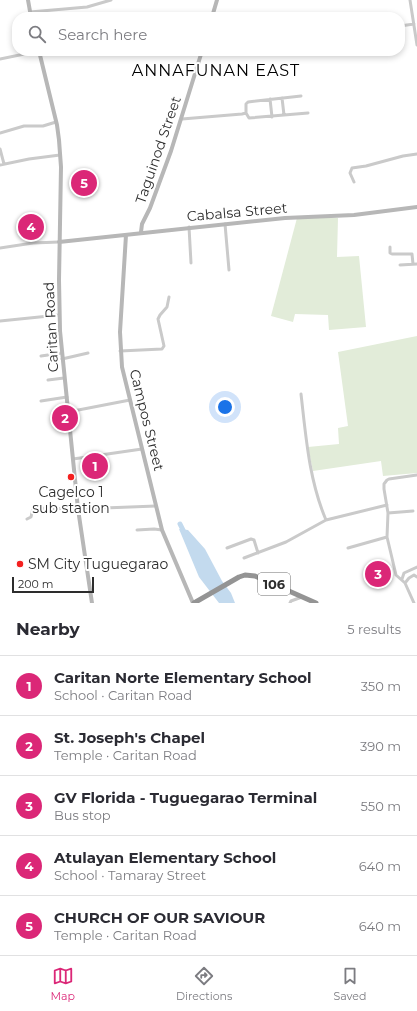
<!DOCTYPE html>
<html lang="en">
<head>
<meta charset="utf-8">
<style>
  :root { --surface:#fff; --page:#f2f2f3; --text:#2b2b33; --muted:#7c7c81; --line:#e1e1e2; --accent:#db2777 }
  body { margin:0; font-family:Montserrat,sans-serif; background:var(--page); color:var(--text) }
  .scale { position:absolute; left:12px; bottom:10px; width:82px; box-sizing:border-box; padding-left:4px; border:2px solid #2d2d2d; border-top:0; font-size:11px; line-height:14px; white-space:nowrap; color:#2d2d2d; -webkit-text-stroke:3px #fff; paint-order:stroke }
  .you { position:absolute; left:225px; top:407px; width:14px; height:14px; margin:-10px; border:3px solid #fff; border-radius:50%; background:#1a73e8; box-shadow:0 0 0 6px #1a73e833 }
  .badge { display:grid; place-items:center; width:26px; height:26px; border-radius:50%; background:var(--accent); color:#fff; font-size:13px; font-weight:700 }
  .pin { position:absolute; translate:-50% -50%; border:2px solid #fff; box-shadow:0 1px 4px #0006 }
  .list { margin:0; padding:0; list-style:none }
  h2 { display:flex; justify-content:space-between; align-items:center; height:52px; margin:0; padding:0 16px; font-size:17px }
  h2 small { font-size:13px; font-weight:400; color:var(--muted) }
  .list li { display:grid; grid-template-columns:26px 1fr auto; gap:12px; align-items:center; box-sizing:border-box; height:60px; padding:0 16px; border-top:1px solid var(--line) }
  .list b { display:block; font-size:15px; white-space:nowrap }
  .list p { margin:0; font-size:13px; white-space:nowrap; color:var(--muted) }
  .list em { font-size:13px; font-style:normal; color:var(--muted) }
  .icon { flex:none; width:22px; height:22px; fill:none; stroke:currentColor; stroke-width:2; stroke-linecap:round; stroke-linejoin:round }
  .map { position:relative; flex:none; width:417px; height:603px; overflow:hidden }
  .search { position:absolute; background:var(--surface); box-shadow:0 2px 6px #0003; left:12px; right:12px; top:12px; height:44px; display:flex; align-items:center; gap:10px; box-sizing:border-box; padding:0 14px; border-radius:16px; color:var(--muted); font-size:15px }
  .sheet { height:352px; background:var(--surface) }
  nav { display:flex; justify-content:space-around; align-items:center; box-sizing:border-box; height:56px; border-top:1px solid var(--line); background:var(--surface); font-size:11px; color:var(--muted) }
  nav a { display:grid; justify-items:center; gap:2px }
  nav .on { color:var(--accent) }
  .map>svg:first-child { display:block }
</style>
</head>
<body>
<div class="map">
<svg width="417" height="603" viewBox="0 0 417 603">
  <rect width="100%" height="100%" fill="#fff"/>
  <path fill="#e2ecd9" d="M297,218H338L337,257L359,256L366,327L329,330L328,315L295,314L293,322L271,316Z
    M417,336V473L383,476L381,461L313,471L308,447L339,444L338,428L348,426L338,352Z"/>
  <path fill="#c3daee" d="M179,529L188,530L205,549L222,581L231,593L235,603H219L199,577Z"/>
  <g fill="none" stroke-linecap="round" stroke-linejoin="round">
    <path stroke="#c3daee" stroke-width="5" d="M180,524L185,534"/>
    <path stroke="#cacaca" stroke-width="3" d="M410,0L417,45
      M30,12L87,7L111,0
      M400,26L414,24
      M0,59L39,51
      M282,98L284,115
      M270,99L272,117
      M246,113L249,118L308,113
      M182,119L242,114L246,113V104L248,102L301,96
      M0,133L24,126H43L56,122
      M0,149L4,164
      M0,165L29,159L60,155
      M354,182L350,173L352,168L366,166L403,156L417,154
      M225,224L229,270
      M189,227L191,263
      M390,247V253L392,254H412L413,264
      M0,248L33,243L59,242
      M400,265L417,264
      M0,321L59,315
      M120,351L162,349L164,346L158,319L160,315L167,307L169,297
      M41,356L62,353
      M62,359L88,353
      M48,380L64,378
      M301,394C306,437 309,480 326,520
      M41,401L67,397
      M68,412L130,400
      M73,459L142,449
      M388,513L413,511
      M27,519L31,517L33,508L78,509L156,506
      M137,530L154,529L162,530
      M227,548L251,539L254,540L258,553
      M348,548L387,537
      M244,558L286,542L326,520L387,505
      M402,579L404,573L417,567
      M405,583L409,578L414,575L417,577
      M290,603L291,601L302,597
      M414,603L405,583L396,575L392,558L387,537L388,513L384,489V484L387,480L389,479L417,475"/>
    <path stroke="#b7b7b7" stroke-width="4" d="M28,0L31,17
      M212,17L217,0
      M39,51L57,125L59,140L61,167L59,280L60,331L78,509L92,603
      M141,232L142,224L150,208L171,151L202,51
      M126,235L120,332L122,367L162,530L193,603
      M59,242L285,218L354,215L417,207"/>
    <path stroke="#949494" stroke-width="5" d="M194,603L239,577L245,575L255,576L316,603"/>
  </g>
  <g fill="#f4201f" stroke="#fff" stroke-width="1.5">
    <circle cx="71" cy="477" r="4"/>
    <circle cx="20" cy="564" r="4"/>
  </g>
  <g text-anchor="middle" dominant-baseline="central" stroke-width="4" stroke-linejoin="round" paint-order="stroke">
    <rect fill="#fff" stroke="#6c6c6c" stroke-width="1" x="258" y="573" width="32" height="22" rx="3"/>
    <g font-size="13" font-weight="bold" fill="#2d2d2d">
      <text x="274" y="584">106</text>
    </g>
    <g font-size="14" fill="#2d2d2d" stroke="#fff">
      <text transform="translate(158 150) rotate(-71)">Taguinod Street</text>
      <text transform="translate(237 212) rotate(-5)">Cabalsa Street</text>
      <text transform="translate(51 327) rotate(-93)">Caritan Road</text>
      <text transform="translate(147 420) rotate(76)">Campos Street</text>
    </g>
    <g font-size="14" fill="#2d2d2d" stroke="#fff">
      <text x="71" y="492">Cagelco 1<tspan x="71" dy="16">sub station</tspan></text>
      <text x="28" y="564" text-anchor="start">SM City Tuguegarao</text>
    </g>
    <g font-size="16" letter-spacing="1" fill="#000" stroke="#fff">
      <text x="216" y="70">ANNAFUNAN EAST</text>
    </g>
  </g>
</svg>
<div class="scale">200 m</div>
<div class="you"></div>
<div class="pin badge" style="left:95px;top:466px">1</div>
<div class="pin badge" style="left:65px;top:418px">2</div>
<div class="pin badge" style="left:378px;top:574px">3</div>
<div class="pin badge" style="left:31px;top:227px">4</div>
<div class="pin badge" style="left:84px;top:183px">5</div>
<div class="search"><svg class="icon" aria-label="search" viewBox="0 0 24 24"><circle cx="10" cy="10" r="6"/><path d="M15 15l6 6"/></svg>Search here</div>
</div>
<section class="sheet">
<h2>Nearby<small>5 results</small></h2>
<ul class="list">
<li><span class="badge">1</span><div><b>Caritan Norte Elementary School</b><p>School · Caritan Road</p></div><em>350 m</em></li>
<li><span class="badge">2</span><div><b>St. Joseph's Chapel</b><p>Temple · Caritan Road</p></div><em>390 m</em></li>
<li><span class="badge">3</span><div><b>GV Florida - Tuguegarao Terminal</b><p>Bus stop</p></div><em>550 m</em></li>
<li><span class="badge">4</span><div><b>Atulayan Elementary School</b><p>School · Tamaray Street</p></div><em>640 m</em></li>
<li><span class="badge">5</span><div><b>CHURCH OF OUR SAVIOUR</b><p>Temple · Caritan Road</p></div><em>640 m</em></li>
</ul>
</section>
<nav>
<a class="on"><svg class="icon" aria-label="map" viewBox="0 0 24 24"><path d="M3 6l6-2 6 2 6-2v14l-6 2-6-2-6 2zM9 4v14M15 6v14"/></svg>Map</a>
<a><svg class="icon" aria-label="directions" viewBox="0 0 24 24"><path d="M12 3l9 9-9 9-9-9zM9 14v-3h6M13 9l2 2-2 2"/></svg>Directions</a>
<a><svg class="icon" aria-label="saved" viewBox="0 0 24 24"><path d="M7 4h10v16l-5-4-5 4z"/></svg>Saved</a>
</nav>
</body>
</html>
